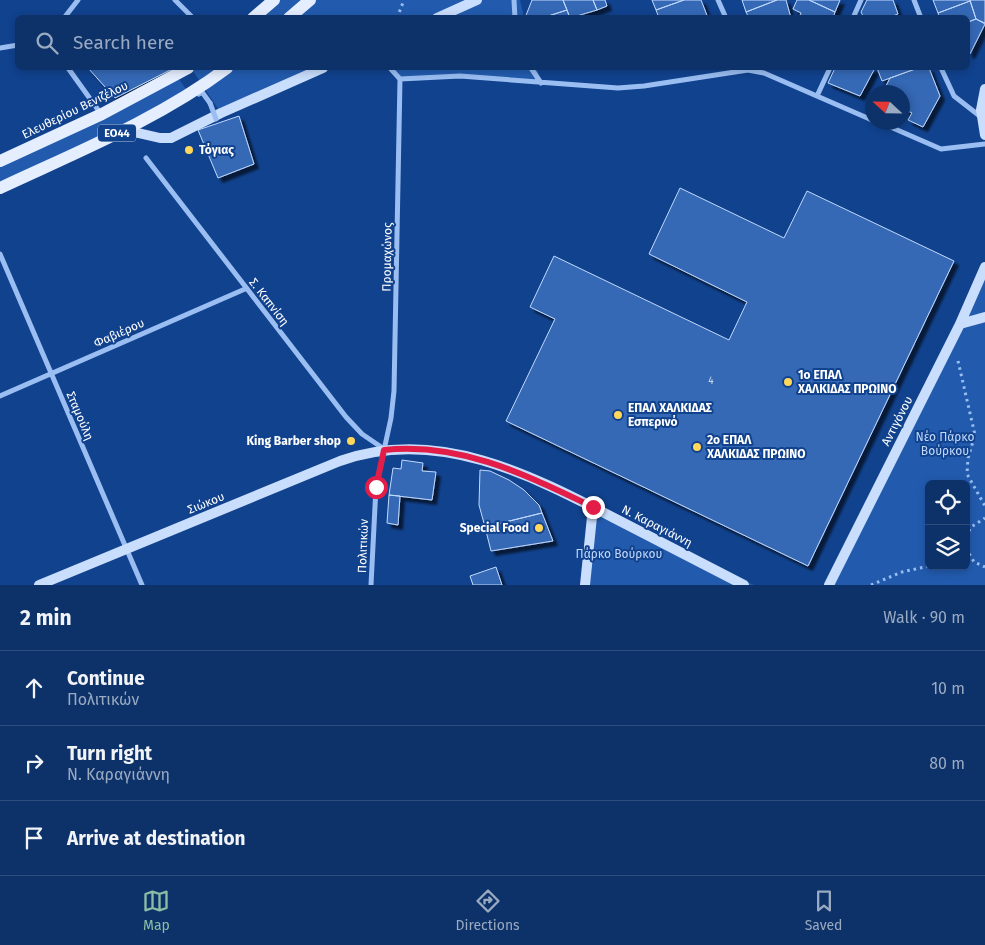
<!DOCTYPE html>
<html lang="en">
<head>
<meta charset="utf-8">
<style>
  :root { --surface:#0d326a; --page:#1b3e72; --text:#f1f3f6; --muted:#9aaac1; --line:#2d4d7e; --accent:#8abfa5 }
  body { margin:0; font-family:"Fira Sans",sans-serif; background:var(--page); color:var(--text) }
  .controls { position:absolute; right:15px; bottom:15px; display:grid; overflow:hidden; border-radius:8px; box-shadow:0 2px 8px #0003 }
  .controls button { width:45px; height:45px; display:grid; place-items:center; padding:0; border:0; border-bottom:1px solid var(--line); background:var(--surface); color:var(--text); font:25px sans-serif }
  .compass { position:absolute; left:865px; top:85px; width:45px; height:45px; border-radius:50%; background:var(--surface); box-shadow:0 2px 8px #0003; rotate:292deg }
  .stop { position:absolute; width:15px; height:15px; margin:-11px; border:4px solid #e11d48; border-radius:50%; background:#fff }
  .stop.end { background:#e11d48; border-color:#fff; box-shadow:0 1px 5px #0008 }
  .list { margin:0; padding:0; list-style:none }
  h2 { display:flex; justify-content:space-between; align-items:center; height:65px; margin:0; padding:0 20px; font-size:21px }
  h2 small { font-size:16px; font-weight:400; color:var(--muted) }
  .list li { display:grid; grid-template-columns:32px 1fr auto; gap:15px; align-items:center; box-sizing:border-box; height:75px; padding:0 20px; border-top:1px solid var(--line) }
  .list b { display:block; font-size:19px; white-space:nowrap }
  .list p { margin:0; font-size:16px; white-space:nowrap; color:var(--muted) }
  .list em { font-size:16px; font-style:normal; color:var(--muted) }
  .icon { flex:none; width:28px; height:28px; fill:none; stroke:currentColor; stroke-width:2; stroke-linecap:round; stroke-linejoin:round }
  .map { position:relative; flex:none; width:985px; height:585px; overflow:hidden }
  .search { position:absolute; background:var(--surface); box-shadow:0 2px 8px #0003; left:15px; right:15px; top:15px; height:55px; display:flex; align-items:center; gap:12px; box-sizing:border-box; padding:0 18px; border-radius:8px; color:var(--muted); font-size:19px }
  .sheet { height:290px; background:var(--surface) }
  nav { display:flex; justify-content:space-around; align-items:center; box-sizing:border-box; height:70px; border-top:1px solid var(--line); background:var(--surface); font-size:14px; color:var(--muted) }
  nav a { display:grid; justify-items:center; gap:2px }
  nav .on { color:var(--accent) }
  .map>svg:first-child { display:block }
</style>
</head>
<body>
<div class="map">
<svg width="985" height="585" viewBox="0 0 985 585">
  <defs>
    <filter id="shadow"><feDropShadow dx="4.5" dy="4.5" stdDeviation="1" flood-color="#0009"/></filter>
  </defs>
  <rect width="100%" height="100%" fill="#11428e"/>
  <path fill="#225bae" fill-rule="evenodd" d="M275,0H520L524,17L253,18Z
    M191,68H323L221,113Z
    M390,68H537L541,83L460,76L400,79Z
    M176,75L188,92L0,188V161Z
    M985,267V585H829ZM929,484H966V566H929Z
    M593,507L754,585H584Z"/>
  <path fill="#3469b6" stroke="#c1d9fd" filter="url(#shadow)" d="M532,0H563L567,10L542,18H525Z
    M563,0H593L597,10L570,18Z
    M593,0H605L607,6L597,10Z
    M652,0H684L656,10Z
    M684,0H701L708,18H659L656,10Z
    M742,0H777L746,12Z
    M777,0H786L791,18H749L746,12Z
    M797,0H809L835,12L833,18H799L801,13L793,9Z
    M809,0H840L835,12Z
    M867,0H893L898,14L887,18H864L861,12Z
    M933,0H970V1L938,13Z
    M970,0H985V23L976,19Z
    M970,1L976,19L968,22V18H940L938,13Z
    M567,10L570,18H542Z
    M976,19L985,24L970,54L968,53V22Z
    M88,68H174L115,98Z
    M835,68H875L860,96L828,83Z
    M877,68H918L882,81Z
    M918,68H929L940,96L923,127L908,120L912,113L902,108V92H883L890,78Z
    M239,116L254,164L218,178L198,130Z
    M680,188L784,238L807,191L954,261L808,566L506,421L555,319L530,307L554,256L729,340L747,302L649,254Z
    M402,460L423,463L422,471L436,472L432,500L389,495L393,468L401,469Z
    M480,470L490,471L509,480L524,490L539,505L542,513L485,527L479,505Z
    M389,495L400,496L398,525L387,523Z
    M542,513L553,541L491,551L485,527Z
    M496,567L502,585H473L470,576Z"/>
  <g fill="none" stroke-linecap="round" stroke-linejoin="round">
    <path stroke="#9abef2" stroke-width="3" stroke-dasharray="2.5 4" stroke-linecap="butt" d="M397,18L404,0
      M958,361L975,435L968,458L967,474L985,506
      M966,537L971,527L985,518
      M966,548L974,562L985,567
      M871,585L902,572L929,566"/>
    <path stroke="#9abef2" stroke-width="5" d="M175,0L193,18
      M514,0L515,18
      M718,0L726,18
      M914,0L921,18
      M64,18L78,0
      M853,18L861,0
      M0,48L18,45
      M68,68L101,114
      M531,68L541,83
      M941,68L954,96L981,117
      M400,79L460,76L618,88L644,86L748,70L764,73L872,120
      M199,94L202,92L210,103
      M817,96L830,68
      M879,122L941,149L985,144
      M146,158L346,417L362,434L384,449
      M0,254L142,585
      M0,396L245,289
      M371,585L376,487L391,418L394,391L400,79L390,68"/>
    <path stroke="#c9ddfc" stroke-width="10" d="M437,18L477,0
      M985,89L981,110L985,135
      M125,130L160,138H171L221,113L323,68
      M960,324L985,317
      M39,585L340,461C437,426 531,475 616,519C659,541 702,563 744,585
      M585,585L593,507
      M829,585L960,324L985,267"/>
    <path stroke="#e5eeff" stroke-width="12" d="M253,18L274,0
      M289,18L310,0
      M0,161L102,114L188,68
      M0,188C77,152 159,119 227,68"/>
    <path stroke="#9abef2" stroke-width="5" d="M210,103L216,119"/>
  </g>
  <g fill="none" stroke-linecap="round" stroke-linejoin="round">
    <path stroke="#e11d48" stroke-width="6" d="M376,487L384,450C461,442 526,475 593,507"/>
  </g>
  <g fill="#ffd75b" stroke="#11428e" stroke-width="2">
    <circle cx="189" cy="150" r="5"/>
    <circle cx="788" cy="382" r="5"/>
    <circle cx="618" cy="415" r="5"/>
    <circle cx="351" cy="441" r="5"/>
    <circle cx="697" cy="447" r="5"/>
    <circle cx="539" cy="528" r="5"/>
  </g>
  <g text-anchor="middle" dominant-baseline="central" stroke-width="4" stroke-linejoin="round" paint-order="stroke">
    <g font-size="10" fill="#ccdaed">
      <text x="711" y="381">4</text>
    </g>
    <rect fill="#11428e" stroke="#b8c6dd" stroke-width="1" x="98" y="124.5" width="38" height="17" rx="4"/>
    <g font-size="11" font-weight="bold" fill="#fff">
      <text x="117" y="133">ΕΟ44</text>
    </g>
    <g font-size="12" fill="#fff" stroke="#11428e">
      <text transform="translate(75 110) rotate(-26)">Ελευθερίου Βενιζέλου</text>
      <text transform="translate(387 257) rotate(-89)">Προμαχώνος</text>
      <text transform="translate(269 302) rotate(52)">Σ. Καπνίση</text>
      <text transform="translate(119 333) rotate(-24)">Φαβιέρου</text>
      <text transform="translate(80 416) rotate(67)">Σταμούλη</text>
      <text transform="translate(897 421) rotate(-63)">Αντιγόνου</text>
      <text transform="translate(206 503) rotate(-22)">Σιώκου</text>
      <text transform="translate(657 526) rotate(27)">Ν. Καραγιάννη</text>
      <text transform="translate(363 546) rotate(-88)">Πολιτικών</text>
    </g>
    <g font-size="12" font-weight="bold" fill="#fff" stroke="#11428e" text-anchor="start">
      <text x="199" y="150">Τόγιας</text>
      <text x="798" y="375">1ο ΕΠΑΛ<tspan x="798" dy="14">ΧΑΛΚΙΔΑΣ ΠΡΩΙΝΟ</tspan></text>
      <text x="628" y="408">ΕΠΑΛ ΧΑΛΚΙΔΑΣ<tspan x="628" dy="14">Εσπερινό</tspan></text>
      <text x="707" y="440">2ο ΕΠΑΛ<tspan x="707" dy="14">ΧΑΛΚΙΔΑΣ ΠΡΩΙΝΟ</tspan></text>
      <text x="341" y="441" text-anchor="end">King Barber shop</text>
      <text x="529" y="528" text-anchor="end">Special Food</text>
    </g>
    <g font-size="12" fill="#c1d9fd" stroke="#11428e">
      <text x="945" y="437">Νέο Πάρκο<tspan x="945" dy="14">Βούρκου</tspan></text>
      <text x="619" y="554">Πάρκο Βούρκου</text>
    </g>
  </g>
</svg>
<div class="controls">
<button><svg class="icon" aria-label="locate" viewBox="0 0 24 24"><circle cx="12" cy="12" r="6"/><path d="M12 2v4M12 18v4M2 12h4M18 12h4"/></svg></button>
<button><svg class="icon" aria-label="layers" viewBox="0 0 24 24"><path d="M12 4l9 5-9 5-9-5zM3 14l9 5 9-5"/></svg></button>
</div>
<svg class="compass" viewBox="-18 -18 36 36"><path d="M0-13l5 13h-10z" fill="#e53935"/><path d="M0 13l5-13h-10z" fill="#9aaac1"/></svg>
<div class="stop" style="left:376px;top:487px"></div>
<div class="stop end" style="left:593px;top:507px"></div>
<div class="search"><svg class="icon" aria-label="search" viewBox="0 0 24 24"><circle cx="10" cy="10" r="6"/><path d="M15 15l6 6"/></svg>Search here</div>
</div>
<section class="sheet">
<h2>2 min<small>Walk · 90 m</small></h2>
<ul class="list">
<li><svg class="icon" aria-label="ahead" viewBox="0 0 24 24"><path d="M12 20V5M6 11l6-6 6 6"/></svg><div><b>Continue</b><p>Πολιτικών</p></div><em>10 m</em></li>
<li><svg class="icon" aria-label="right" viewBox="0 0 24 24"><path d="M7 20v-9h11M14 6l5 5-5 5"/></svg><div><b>Turn right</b><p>Ν. Καραγιάννη</p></div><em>80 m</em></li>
<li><svg class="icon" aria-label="arrive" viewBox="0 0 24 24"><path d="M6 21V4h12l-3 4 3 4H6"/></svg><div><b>Arrive at destination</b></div></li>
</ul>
</section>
<nav>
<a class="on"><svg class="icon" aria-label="map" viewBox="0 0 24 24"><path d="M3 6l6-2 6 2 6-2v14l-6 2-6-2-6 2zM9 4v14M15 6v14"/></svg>Map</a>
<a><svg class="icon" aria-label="directions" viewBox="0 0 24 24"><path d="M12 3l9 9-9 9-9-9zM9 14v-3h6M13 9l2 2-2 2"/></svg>Directions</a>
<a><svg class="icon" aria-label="saved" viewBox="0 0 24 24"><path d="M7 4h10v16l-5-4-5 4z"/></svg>Saved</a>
</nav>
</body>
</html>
